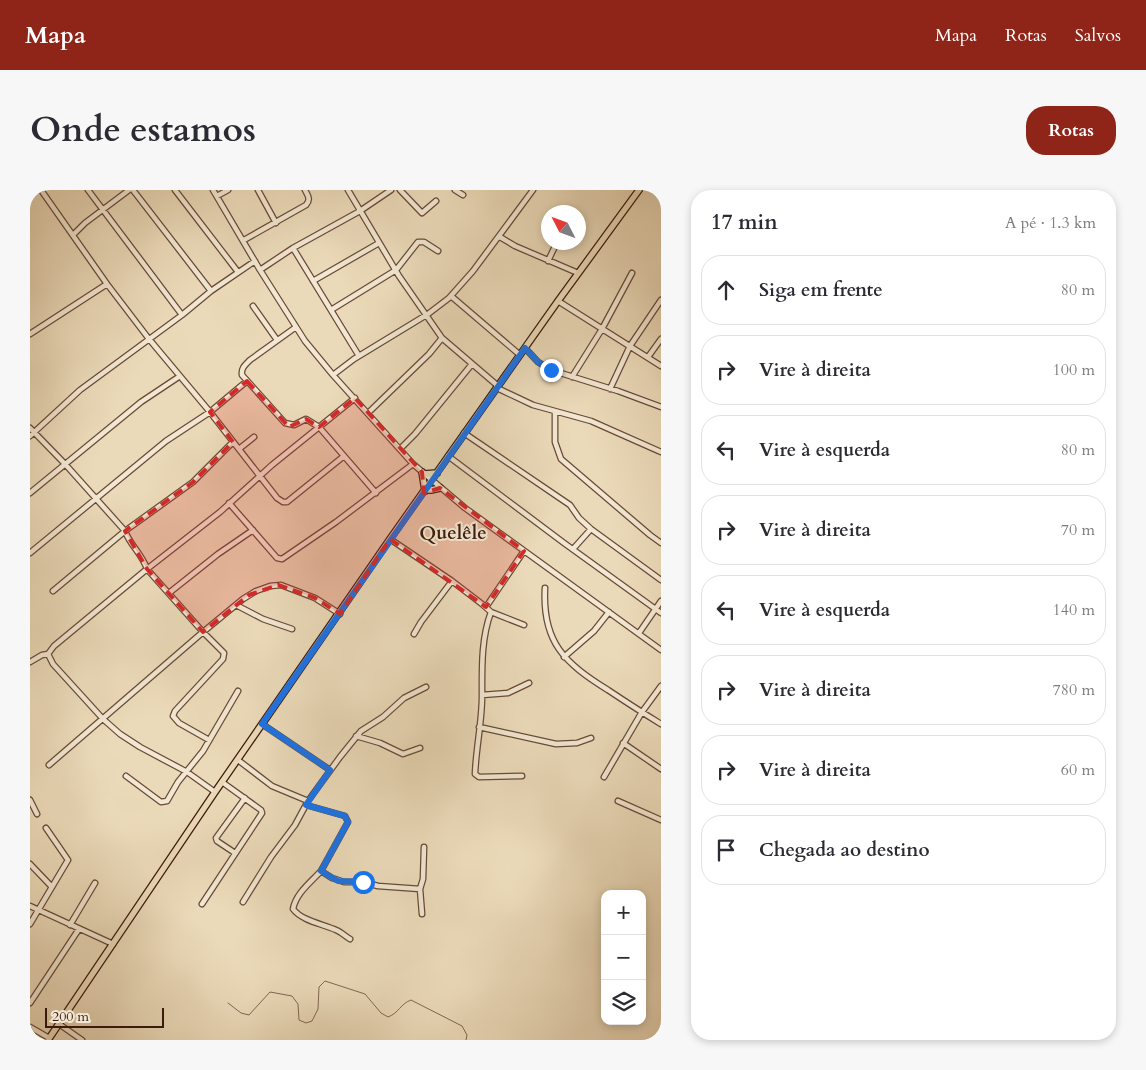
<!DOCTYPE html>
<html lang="pt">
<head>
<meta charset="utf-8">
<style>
  :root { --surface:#fff; --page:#f7f7f7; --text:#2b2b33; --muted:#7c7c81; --line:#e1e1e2; --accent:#8f2418 }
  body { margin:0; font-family:Cardo,serif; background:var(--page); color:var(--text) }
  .controls { position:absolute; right:15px; bottom:15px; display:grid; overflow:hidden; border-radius:10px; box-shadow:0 2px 8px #0003 }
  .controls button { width:45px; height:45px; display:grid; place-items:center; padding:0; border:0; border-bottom:1px solid var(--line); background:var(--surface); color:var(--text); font:25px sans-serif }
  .compass { position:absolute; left:511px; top:15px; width:45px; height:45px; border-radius:50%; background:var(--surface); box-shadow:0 2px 8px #0003; rotate:312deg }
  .scale { position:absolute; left:15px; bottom:12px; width:119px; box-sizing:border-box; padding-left:5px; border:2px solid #3c1a0c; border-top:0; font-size:14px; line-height:18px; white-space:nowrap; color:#3c1a0c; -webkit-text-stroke:4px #f2e7d2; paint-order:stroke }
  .stop { position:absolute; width:15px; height:15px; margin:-11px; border:4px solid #1a73e8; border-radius:50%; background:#fff }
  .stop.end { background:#1a73e8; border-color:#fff; box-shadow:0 1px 5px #0008 }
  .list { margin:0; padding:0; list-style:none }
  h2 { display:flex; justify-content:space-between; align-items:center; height:65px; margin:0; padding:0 20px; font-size:21px }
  h2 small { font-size:16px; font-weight:400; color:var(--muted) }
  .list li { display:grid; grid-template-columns:32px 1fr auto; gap:15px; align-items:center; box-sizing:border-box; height:70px; margin:0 10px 10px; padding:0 10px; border:1px solid var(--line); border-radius:20px }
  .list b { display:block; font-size:19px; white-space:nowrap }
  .list em { font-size:16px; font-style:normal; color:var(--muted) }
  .icon { flex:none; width:28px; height:28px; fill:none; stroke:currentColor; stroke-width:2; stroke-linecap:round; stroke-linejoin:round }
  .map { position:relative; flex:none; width:631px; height:850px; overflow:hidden; border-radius:20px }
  header { display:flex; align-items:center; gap:30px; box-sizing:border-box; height:70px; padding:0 25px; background:var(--accent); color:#fff }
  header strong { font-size:24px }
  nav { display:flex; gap:28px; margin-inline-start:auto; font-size:18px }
  .intro { display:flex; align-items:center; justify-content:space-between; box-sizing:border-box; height:120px; padding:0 30px }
  h1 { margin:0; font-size:35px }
  .button { padding:12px 22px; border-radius:20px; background:var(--accent); color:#fff; font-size:18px; font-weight:700 }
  main { display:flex; gap:30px; padding:0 30px }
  aside { flex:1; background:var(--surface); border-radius:20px; box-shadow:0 2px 8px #0003 }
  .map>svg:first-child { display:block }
</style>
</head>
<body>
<header>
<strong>Mapa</strong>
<nav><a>Mapa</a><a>Rotas</a><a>Salvos</a></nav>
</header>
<div class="intro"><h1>Onde estamos</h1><a class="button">Rotas</a></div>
<main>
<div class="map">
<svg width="631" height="850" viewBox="0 0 631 850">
  <rect width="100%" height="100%" fill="#ebdab9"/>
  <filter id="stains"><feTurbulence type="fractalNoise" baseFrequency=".004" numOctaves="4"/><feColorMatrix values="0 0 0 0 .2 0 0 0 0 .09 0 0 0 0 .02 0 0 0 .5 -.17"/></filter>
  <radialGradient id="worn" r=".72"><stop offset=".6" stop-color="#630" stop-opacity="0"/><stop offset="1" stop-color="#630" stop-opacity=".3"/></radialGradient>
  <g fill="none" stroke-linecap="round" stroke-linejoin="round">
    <path stroke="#826650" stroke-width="1" d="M198,813L211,823L219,825L240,802L262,806L268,814L269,830L276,833L282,831L288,819L289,797L295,791L335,804L351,823L358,827C369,823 370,814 381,810L432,836L437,845L436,850"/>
    <g stroke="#684a37" stroke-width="7">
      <path id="minor" d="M11,0L77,94L119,149L180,222L247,308L253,312H257L314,266
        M58,0L152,125
        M103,0L181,101
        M145,0L208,82
        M183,0L230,80L275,151L303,185L383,274L435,318L631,460
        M228,0L246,33
        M318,0L369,86L412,148L468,196
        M370,0L392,23L406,11
        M425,0L433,5
        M187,6L198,0
        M43,45L55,33L99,0
        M470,47L485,56L548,83
        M214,50L276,15C281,9 278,6 275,0
        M263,58L329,166
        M518,71L527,52
        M230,80L263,58L330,21L361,0
        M283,91L349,53
        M421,106L490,165
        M528,111L631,176
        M223,116L247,150
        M301,120L366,80L388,52H394L408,61
        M266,137L220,170C215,175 211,178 212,185L255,233L264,235L276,229L289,237L346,303
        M0,144L77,94
        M495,158L508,172L521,180L588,201L631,217
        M618,167L631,149
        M303,185L324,169L398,124L419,108L443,81L503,0
        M542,187L572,139L602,83
        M467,198L503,215L561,231L631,262
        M580,199L600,156L631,110
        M525,222V252L531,269L620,345L631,353
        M338,223L399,164L412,148
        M0,238L35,274L95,341C100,355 112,364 117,379L173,442L194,463L193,469L145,521L143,526L149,533L179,550
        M434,243L540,315L549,328L561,339L631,390
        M0,246L50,200L152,125L181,101L225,71
        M209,259L224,247
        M370,259L385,244L442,174
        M418,266L534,353L631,423
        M0,303L111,212L150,186
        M199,313L247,368L252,369L306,332L383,274
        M360,349L422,391L452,414L461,422C451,449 452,478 452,506C452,532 446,558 445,584L449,587L492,586
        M543,359L561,339
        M0,363L136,251L180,222L217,191
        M515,398C512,453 535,473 578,500C596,512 613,523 631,534
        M23,401L95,341L163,292L203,252
        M139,403L188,364L223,340
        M206,415L233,429L262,439
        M456,417L494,361
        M461,422L494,435
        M609,443L631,411
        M384,444L391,432L422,391
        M18,464L23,474L73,529L90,544L110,557L157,582L185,602
        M534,467L564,441L579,422
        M0,472L12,465L18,464L24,456L117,379L190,322L242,275L325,208
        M452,505L478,503L499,493
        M232,534L300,580
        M449,537L526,554L547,553L561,548
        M326,546L350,553L373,564L390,558
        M593,553L631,579
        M208,570L242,596L278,611
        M19,575L173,442L213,409L226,401L240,396L251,395L285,408L310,424
        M96,586L131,612L137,611L148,592L173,561L208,501
        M574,587L612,522L631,496
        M0,610L7,624
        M588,611L631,630
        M276,615L315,626L318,632L291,681L302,688L314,692H333L348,696L390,699L392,724
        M205,663L187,651L186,648L215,608
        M0,674L22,697
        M291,681C281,692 266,703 263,719C272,731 293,734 306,740C311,742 315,746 320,749
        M390,699L393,689L394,657
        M213,712L241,667L265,635L278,611L310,567L331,541L353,527L374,508L396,497
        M172,714L232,623L231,620L192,592
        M0,716L83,754
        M0,734L38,670L16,638
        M40,735L65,693
        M0,813L49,739
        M29,834L52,850
        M0,837L19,848"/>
    </g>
    <g stroke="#3c1a0c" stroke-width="8">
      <path id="major" d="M392,282L395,301
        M394,284L407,283
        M395,300H401L410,298
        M18,850L185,602L360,349L528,111L609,0"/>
    </g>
    <use href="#minor" stroke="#f2e7d2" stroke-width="4.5"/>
    <use href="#major" stroke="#ebdab9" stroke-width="5.5"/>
  </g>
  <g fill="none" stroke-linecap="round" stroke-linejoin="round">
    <path stroke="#1a73e8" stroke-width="6" d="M333,692L308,691L291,681L318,632L315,626L276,615L300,580L232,534L495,158L508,172L521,180"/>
  </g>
  <path fill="#d62828" fill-opacity="0.2" stroke="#d62828" stroke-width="4" stroke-dasharray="10 6" stroke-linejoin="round" d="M217,191L259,237L276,229L289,237L325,208L392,282L394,303L410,298L494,361L456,417L360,349L310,424L285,408L248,395L219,405L173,442L117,379L95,341L163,292L203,252L180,222Z"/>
  <g text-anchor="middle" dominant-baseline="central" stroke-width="4" stroke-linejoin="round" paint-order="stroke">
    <g font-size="19" font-weight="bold" fill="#3c1a0c" stroke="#f2e7d2">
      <text x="423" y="343">Quelêle</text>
    </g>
  </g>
  <rect width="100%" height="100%" filter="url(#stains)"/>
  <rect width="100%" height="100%" fill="url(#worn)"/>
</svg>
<div class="controls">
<button>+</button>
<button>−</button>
<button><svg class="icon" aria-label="layers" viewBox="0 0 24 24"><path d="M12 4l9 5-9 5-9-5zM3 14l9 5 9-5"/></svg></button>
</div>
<svg class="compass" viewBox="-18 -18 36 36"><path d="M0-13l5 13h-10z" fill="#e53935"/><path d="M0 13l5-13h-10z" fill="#7c7c81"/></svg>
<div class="scale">200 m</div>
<div class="stop" style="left:333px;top:692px"></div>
<div class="stop end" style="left:521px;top:180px"></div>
</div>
<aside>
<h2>17 min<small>A pé · 1.3 km</small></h2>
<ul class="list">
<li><svg class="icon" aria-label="ahead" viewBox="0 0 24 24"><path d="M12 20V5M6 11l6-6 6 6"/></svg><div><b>Siga em frente</b></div><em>80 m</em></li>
<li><svg class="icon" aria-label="right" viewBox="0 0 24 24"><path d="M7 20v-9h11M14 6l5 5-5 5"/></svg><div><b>Vire à direita</b></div><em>100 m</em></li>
<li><svg class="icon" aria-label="left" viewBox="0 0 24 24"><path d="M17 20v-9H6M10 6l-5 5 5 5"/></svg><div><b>Vire à esquerda</b></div><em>80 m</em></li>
<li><svg class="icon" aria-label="right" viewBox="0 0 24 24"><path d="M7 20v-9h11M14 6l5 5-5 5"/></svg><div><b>Vire à direita</b></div><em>70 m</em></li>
<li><svg class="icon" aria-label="left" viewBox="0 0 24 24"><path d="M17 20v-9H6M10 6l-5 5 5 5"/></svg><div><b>Vire à esquerda</b></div><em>140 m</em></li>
<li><svg class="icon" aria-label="right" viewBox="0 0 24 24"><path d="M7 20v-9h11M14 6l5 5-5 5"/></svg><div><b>Vire à direita</b></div><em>780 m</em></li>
<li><svg class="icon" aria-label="right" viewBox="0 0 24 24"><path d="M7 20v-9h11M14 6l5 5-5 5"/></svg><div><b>Vire à direita</b></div><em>60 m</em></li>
<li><svg class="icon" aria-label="arrive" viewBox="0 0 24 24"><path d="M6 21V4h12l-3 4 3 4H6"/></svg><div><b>Chegada ao destino</b></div></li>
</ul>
</aside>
</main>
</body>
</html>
